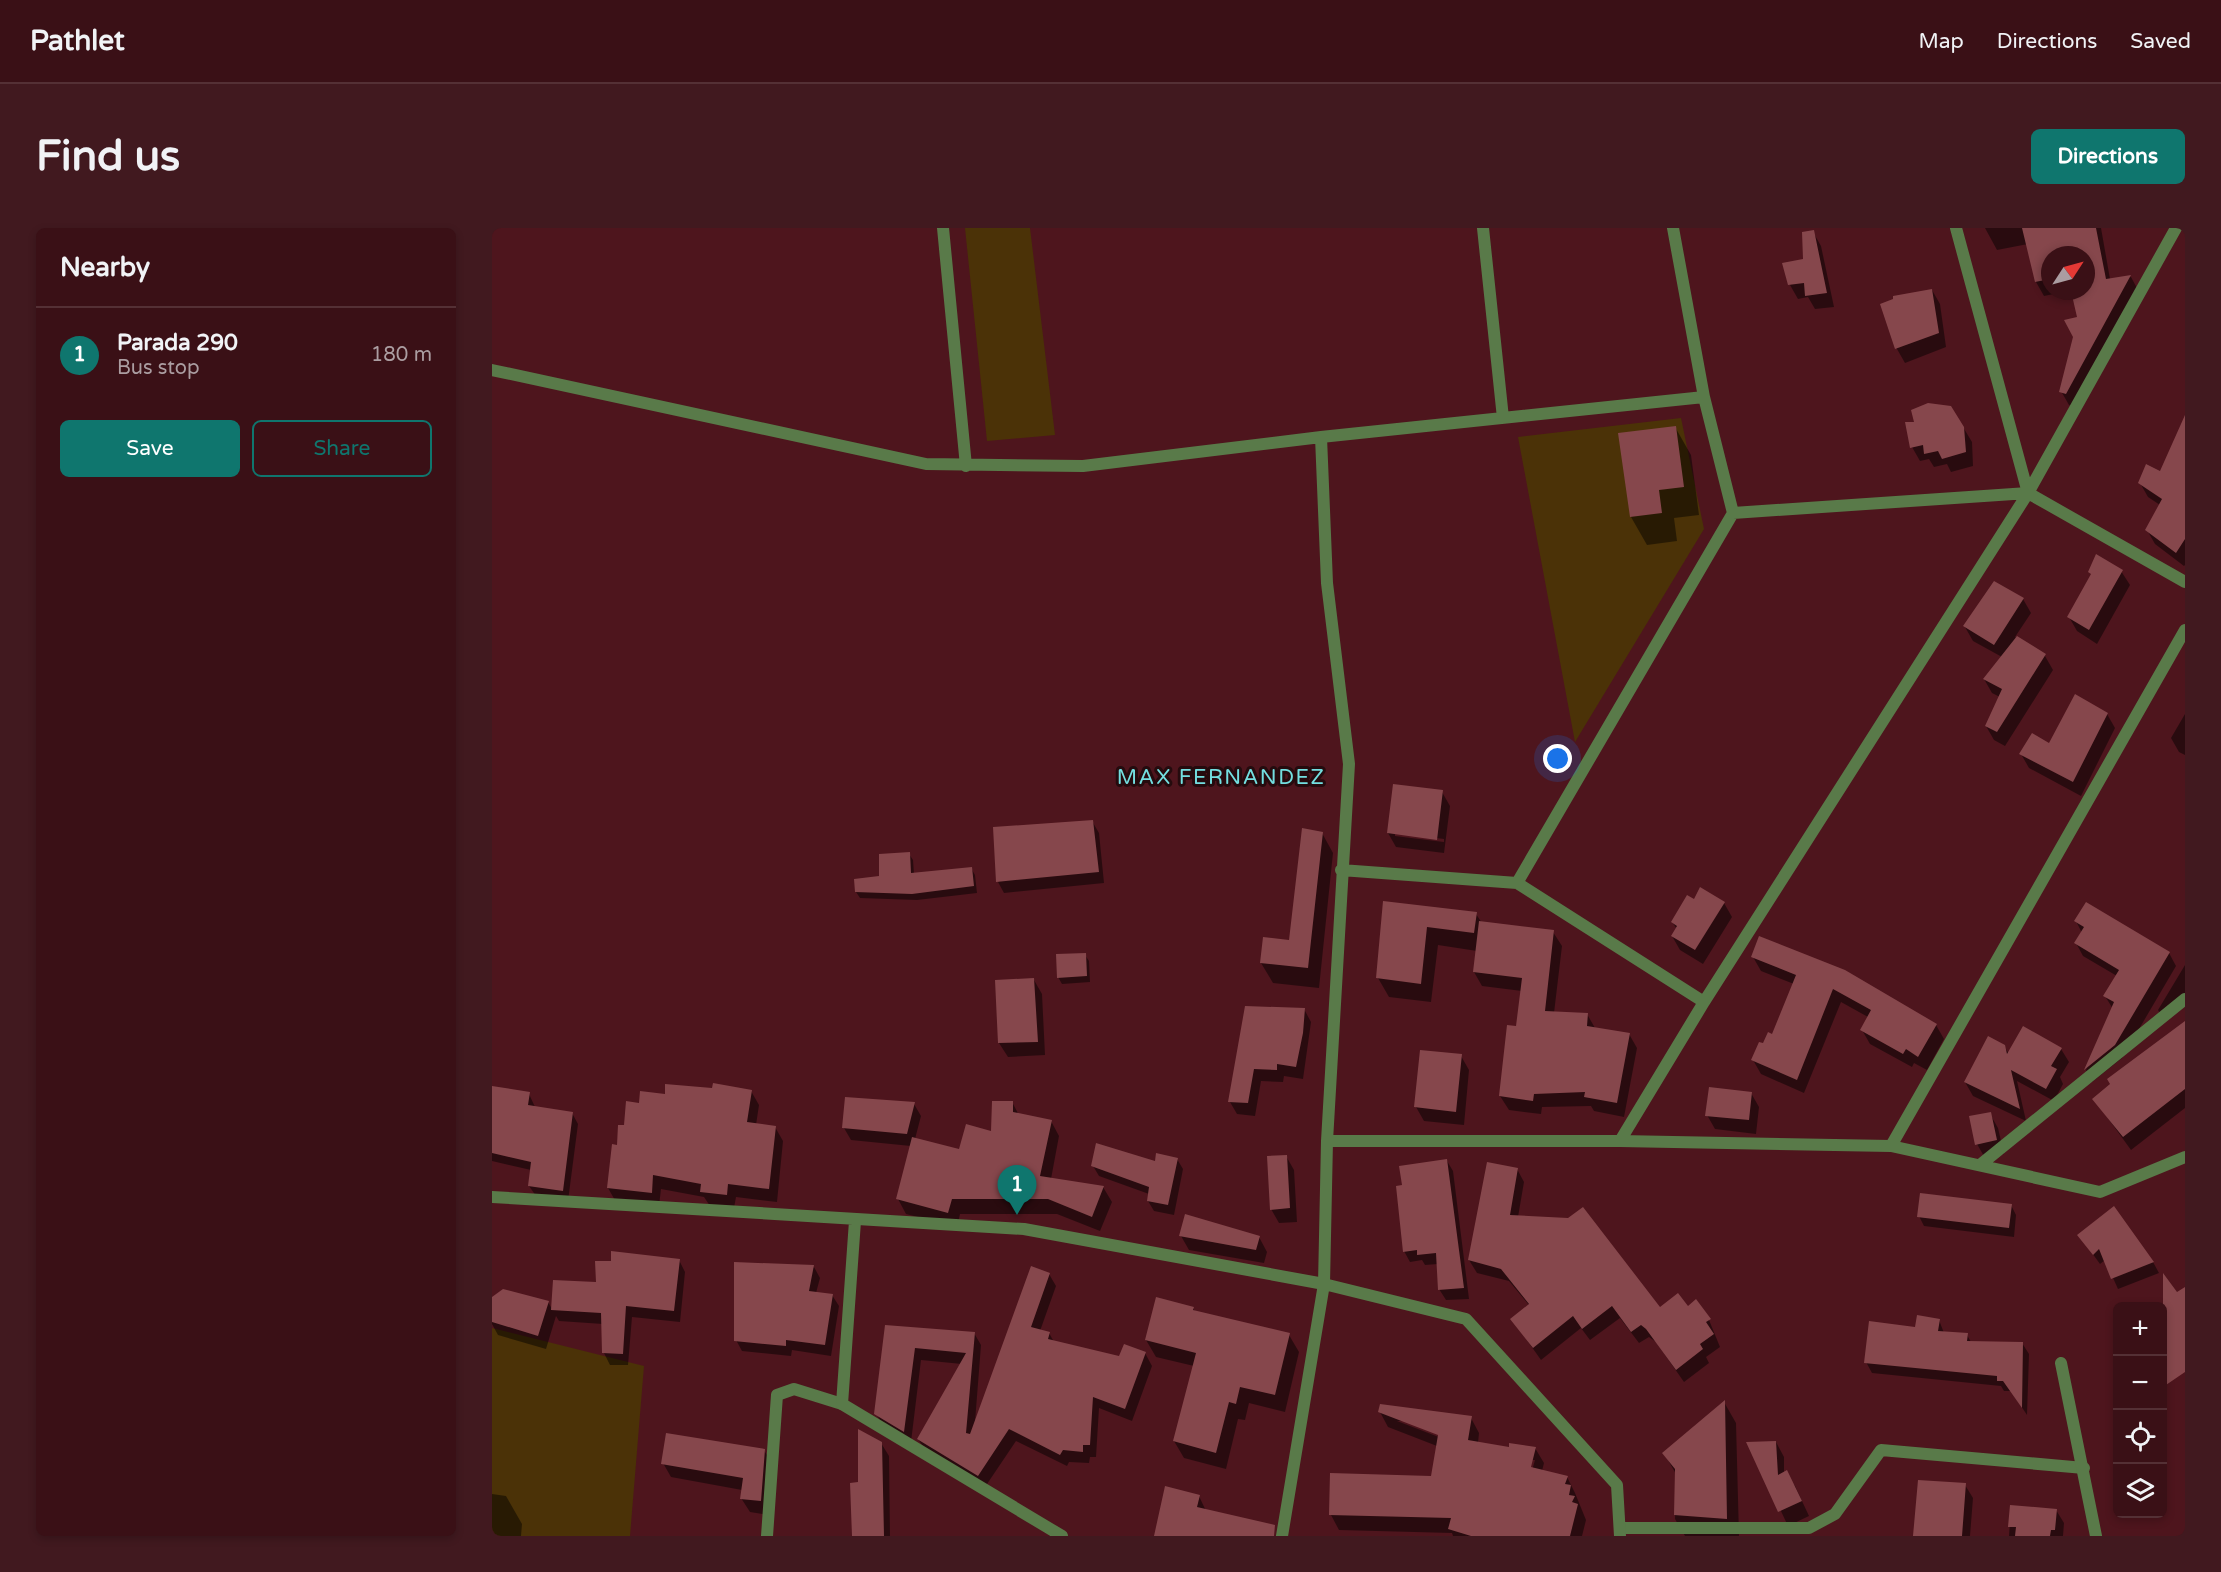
<!DOCTYPE html>
<html lang="en">
<head>
<meta charset="utf-8">
<style>
  :root { --surface:#3a1016; --page:#41191f; --text:#f1f3f6; --muted:#ab9da1; --line:#543035; --accent:#0f766e }
  body { margin:0; font-family:"Varela Round",sans-serif; background:var(--page); color:var(--text) }
  .controls { position:absolute; right:18px; bottom:18px; display:grid; overflow:hidden; border-radius:9px; box-shadow:0 3px 9px #0003 }
  .controls button { width:54px; height:54px; display:grid; place-items:center; padding:0; border:0; border-bottom:2px solid var(--line); background:var(--surface); color:var(--text); font:30px sans-serif }
  .compass { position:absolute; left:1549px; top:18px; width:54px; height:54px; border-radius:50%; background:var(--surface); box-shadow:0 3px 9px #0003; rotate:54deg }
  .you { position:absolute; left:1066px; top:531px; width:21px; height:21px; margin:-15px; border:4px solid #fff; border-radius:50%; background:#1a73e8; box-shadow:0 0 0 9px #1a73e833 }
  .badge { display:grid; place-items:center; width:39px; height:39px; border-radius:50%; background:var(--accent); color:#fff; font-size:20px; font-weight:700 }
  .pin { position:absolute; translate:-50% -50px; filter:drop-shadow(0 2px 3px #0008) }
  .pin::after { content:''; position:absolute; top:32px; width:21px; height:18px; background:inherit; clip-path:polygon(0 0,100% 0,50% 100%) }
  .list { margin:0; padding:0; list-style:none }
  h2 { display:flex; justify-content:space-between; align-items:center; height:78px; margin:0; padding:0 24px; font-size:26px }
  h2 small { font-size:20px; font-weight:400; color:var(--muted) }
  .list li { display:grid; grid-template-columns:39px 1fr auto; gap:18px; align-items:center; box-sizing:border-box; height:96px; padding:0 24px; border-top:2px solid var(--line) }
  .list b { display:block; font-size:22px; white-space:nowrap }
  .list p { margin:0; font-size:20px; white-space:nowrap; color:var(--muted) }
  .list em { font-size:20px; font-style:normal; color:var(--muted) }
  .actions { display:flex; gap:12px; padding:18px 24px }
  .actions a { flex:1; padding:14px 0; border:2px solid var(--accent); border-radius:9px; text-align:center; font-size:21px; color:var(--accent) }
  .actions .main { background:var(--accent); color:#fff }
  .icon { flex:none; width:33px; height:33px; fill:none; stroke:currentColor; stroke-width:2; stroke-linecap:round; stroke-linejoin:round }
  .map { position:relative; flex:none; width:1693px; height:1308px; overflow:hidden; border-radius:9px }
  header { display:flex; align-items:center; gap:36px; box-sizing:border-box; height:84px; padding:0 30px; background:var(--surface); border-bottom:2px solid var(--line) }
  header strong { font-size:28px }
  nav { display:flex; gap:33px; margin-inline-start:auto; font-size:21px }
  .intro { display:flex; align-items:center; justify-content:space-between; box-sizing:border-box; height:144px; padding:0 36px }
  h1 { margin:0; font-size:42px }
  .button { padding:15px 27px; border-radius:9px; background:var(--accent); color:#fff; font-size:21px; font-weight:700 }
  main { display:flex; gap:36px; padding:0 36px }
  aside { flex:1; background:var(--surface); border-radius:9px; box-shadow:0 3px 9px #0003 }
  .map>svg:first-child { display:block }
</style>
</head>
<body>
<header>
<strong>Pathlet</strong>
<nav><a>Map</a><a>Directions</a><a>Saved</a></nav>
</header>
<div class="intro"><h1>Find us</h1><a class="button">Directions</a></div>
<main>
<aside>
<h2>Nearby<small></small></h2>
<ul class="list">
<li><span class="badge">1</span><div><b>Parada 290</b><p>Bus stop</p></div><em>180 m</em></li>
</ul>
<div class="actions"><a class="main">Save</a><a>Share</a></div>
</aside>
<div class="map">
<svg width="1693" height="1308" viewBox="0 0 1693 1308">
  <rect width="100%" height="100%" fill="#4e151d"/>
  <path fill="#4b3207" d="M473,0H538L563,207L495,213Z
    M1189,190L1212,301L1083,514L1026,209Z
    M0,1100L152,1138L138,1308H0Z"/>
  <path fill="#0007" fill-rule="evenodd" d="M1493,0H1609L1618,51L1639,49L1646,62L1582,179L1577,177L1569,163L1587,91L1581,63H1594V27H1558V63H1576L1552,68L1544,54L1536,16L1505,22Z
    M1321,4L1329,18L1342,79L1323,81L1316,69L1306,71L1298,57L1313,32Z
    M1440,62L1448,76L1454,119L1413,135L1405,121L1390,77Z
    M1693,195V337L1692,338L1663,316L1655,302L1668,277L1656,269L1648,255L1669,246Z
    M1183,199L1199,227L1207,287L1182,290L1185,313L1155,317L1139,289Z
    M1471,199L1480,214L1481,238L1459,244L1455,236L1442,239L1437,231L1428,233L1420,219Z
    M1629,343L1638,357L1605,416L1585,403L1577,389Z
    M1531,371L1539,385L1523,409L1553,428L1561,442L1513,518L1502,512L1494,498L1508,469L1500,465L1492,451L1510,429L1481,413L1473,399Z
    M1615,486L1623,500L1589,568L1537,540L1529,526L1558,517Z
    M1693,486V527L1687,524L1679,510Z
    M950,564L958,578L952,625L904,619L896,605ZM903,605L952,611V614L903,608Z
    M600,593L607,605L612,655L512,665L506,654Z
    M830,605L841,625L827,760L781,755L769,735L798,714Z
    M417,626L421,632L422,646L479,640L483,647L485,665L425,672L368,670L364,664L388,650Z
    M1202,673L1232,675L1240,689L1211,736L1188,722L1180,708L1185,701L1180,694Z
    M892,675L984,686L990,695L1061,704L1070,718L1062,785L1095,786L1103,800L1137,806L1145,820L1132,889L1102,883L1099,878L1050,879L1049,886L1017,882L1008,868L1026,800L1030,763L990,758L982,744L985,723L946,717L939,774L897,769L886,750Z
    M1584,693L1677,725L1684,738L1630,830L1600,854L1594,842L1621,781L1613,768L1625,748L1591,728L1584,715L1590,705Z
    M593,727L597,733L598,754L570,756L566,749Z
    M1261,729L1444,797L1452,811L1435,842L1422,835L1420,839L1378,816L1370,802L1376,789L1349,774L1312,865L1269,846L1261,832L1281,808L1302,756L1269,743Z
    M1693,737V778L1672,792L1666,782Z
    M542,752L550,766L553,827L516,829L507,815L505,754Z
    M754,780L812,781L819,794L811,851L792,848L791,854L769,853L763,888L745,886L738,874Z
    M1693,795V880L1639,922L1602,871Z
    M1512,818L1517,826L1569,821L1577,834L1568,849L1571,856L1562,873L1525,853L1534,893L1481,868L1473,854Z
    M969,828L977,842L972,897L932,893L924,879Z
    M0,860L37,866L43,879L80,885L86,896L76,973L44,968L37,958L39,942L0,933Z
    M259,863L267,877L264,897L283,899L291,913L285,974L244,969L242,980L218,978L212,969L169,961L167,978L124,974L116,960L134,899L148,876L174,867Z
    M1259,865L1267,879L1264,906L1223,901L1215,887Z
    M520,874L527,887L559,893L567,908L559,951L611,959L620,974L608,1003L565,986H468L465,999L414,986L406,971L419,918L359,912L352,900L422,876L429,888L423,911L468,923L500,905Z
    M1498,886L1506,900L1512,926L1493,930L1485,916Z
    M794,928L802,942L805,994L787,995L779,981Z
    M685,931L691,941L682,987L662,983L656,973L657,966L607,948L601,938L664,935Z
    M955,933L961,943L977,1071L954,1072L947,1061L946,1036L933,1037L930,1032L918,1034L912,1023Z
    M1025,941L1032,954L1026,989L1168,1081L1195,1080L1217,1092L1228,1119L1214,1129L1217,1135L1192,1154L1164,1114L1157,1109L1147,1115L1128,1090L1098,1112L1089,1100L1049,1132L1020,1091L1037,1077L1017,1053L985,1045L977,1032Z
    M1519,977L1524,987L1522,1009L1432,998L1427,988Z
    M1587,1007L1661,1034L1667,1045L1626,1061L1613,1032L1608,1036Z
    M689,1008L767,1009L775,1024L772,1035L697,1022Z
    M187,1032L193,1044L188,1094L140,1089L136,1137H118L112,1125L111,1096L67,1093L64,1088L54,1121L6,1107L0,1096V1071L56,1074L60,1081L105,1056Z
    M322,1039L328,1050L324,1065L340,1067L347,1078L339,1128L300,1122L299,1128L250,1123L244,1112Z
    M557,1046L564,1058L548,1103L557,1105L562,1114L628,1130L653,1125L660,1138L640,1193L607,1180L604,1229H598L597,1235L577,1234L575,1238L524,1213L493,1259L434,1223L426,1211L470,1136L429,1132L419,1214L391,1198L384,1185L394,1098L482,1105L489,1117L483,1194Z
    M1691,1071L1693,1116L1674,1129L1670,1124V1085Z
    M701,1080L703,1084L797,1107L807,1124L793,1184L757,1175L753,1192L746,1191L734,1241L692,1230L682,1213L702,1138L664,1129L654,1112Z
    M1447,1092L1452,1105L1475,1107L1479,1114L1530,1115L1537,1126L1535,1187L1519,1163H1512L1509,1158L1380,1145L1374,1134L1424,1101Z
    M1232,1174L1244,1195L1247,1308H1193L1183,1291L1184,1246L1172,1225Z
    M888,1184L979,1190L987,1205L986,1215L1018,1220H1043L1052,1235L1050,1243L1075,1249L1083,1265L1094,1292L1090,1308H961L960,1305L847,1302L839,1287L941,1249L945,1218L896,1199ZM905,1193H913L953,1209L952,1211ZM1039,1232H1043L1039,1246H1036Z
    M1284,1214L1292,1229V1245L1303,1258L1317,1288L1296,1298L1257,1215Z
    M389,1215L397,1228L398,1308H361L367,1256Z
    M272,1222L280,1236L277,1287L258,1284L249,1270L250,1262L179,1249L171,1235Z
    M1473,1257L1481,1270L1478,1308H1423Z
    M0,1266L14,1268L30,1296L29,1308H0Z
    M707,1268L714,1283L780,1308H662Z
    M1519,1278L1564,1282L1572,1295L1571,1308H1517Z"/>
  <path fill="#86474c" d="M1530,0H1604L1614,51L1639,47L1574,166L1567,164L1581,109L1572,92L1585,89L1579,63H1594V27H1558V51L1543,54Z
    M1322,2L1335,65L1313,68L1312,55L1296,57L1290,35L1311,31L1310,4Z
    M1440,61L1447,105L1403,121L1388,76L1401,71V68Z
    M1436,175L1459,178L1472,199L1474,224L1450,231L1446,223L1432,226L1431,217L1418,220L1413,194H1422L1419,182Z
    M1693,187V311L1684,325L1653,302L1670,271L1646,255L1654,236L1668,243Z
    M1184,198L1192,259L1167,262L1170,285L1138,289L1126,205Z
    M1604,326L1631,342L1597,402L1575,389L1599,346L1596,344Z
    M1502,353L1532,370L1502,417L1471,398Z
    M1525,408L1554,426L1505,504L1493,498L1510,461L1491,451Z
    M1583,466L1616,485L1581,554L1527,526L1540,505L1557,515Z
    M901,556L951,562L945,612L895,605Z
    M601,592L607,644L504,654L501,599Z
    M810,600L831,604L816,740L768,735L771,709L797,712Z
    M418,624L419,645L480,639L482,658L420,666L363,664L362,651L387,648V626Z
    M1208,659L1233,674L1203,722L1179,708L1185,698L1179,694L1195,667L1202,671Z
    M891,673L985,684L982,705L935,699L929,756L884,750Z
    M1594,674L1678,724L1623,817L1592,842L1622,774L1611,768L1627,742L1582,715L1592,699L1582,693Z
    M987,693L1062,702L1053,783L1096,785L1095,798L1138,805L1125,875L1092,869L1093,864L1042,866L1041,873L1007,868L1015,797L1024,798L1030,750L981,744Z
    M1267,708L1353,742L1445,796L1426,829L1414,821L1411,826L1368,802L1379,782L1341,761L1305,852L1259,832L1267,814L1271,815L1276,804L1280,806L1304,747L1259,729Z
    M594,725L595,748L565,750L564,726Z
    M542,750L546,814L506,815L503,752Z
    M753,778L813,780L811,805L804,839L785,836V842L762,841L756,875L736,874Z
    M1693,793V861L1631,909L1600,871L1618,856L1615,851Z
    M1531,798L1570,820L1559,838L1565,841L1554,861L1519,842L1528,881L1472,854L1496,808L1513,817L1515,826Z
    M928,822L970,826L964,884L922,879Z
    M221,855L260,862L255,894L284,898L277,961L236,956L235,967L208,964L209,956L161,947L160,965L115,960L120,916L125,917L126,897H132L134,873L147,875L148,863L173,866V856L220,860Z
    M0,858L38,864L36,877L81,884L71,963L36,958L39,934L0,925Z
    M1217,859L1260,864L1257,892L1213,888Z
    M353,869L423,874L415,906L350,900Z
    M500,873H521V884L560,892L548,948L612,958L600,989L556,971H460L456,985L404,971L420,909L467,921L474,896L499,903Z
    M1499,884L1505,912L1483,917L1477,888Z
    M604,915L663,933L664,925L686,930L676,977L655,973L657,959L599,938Z
    M795,927L798,980L778,982L775,928Z
    M955,931L972,1060L946,1062L944,1025L925,1027V1022L911,1024L904,958L910,957L907,938Z
    M995,934L1026,940L1018,987L1076,990L1091,979L1168,1079L1186,1065L1196,1078L1204,1071L1219,1091L1214,1094L1222,1106L1208,1116L1211,1121L1184,1142L1154,1101L1149,1097L1139,1104L1120,1078L1090,1101L1081,1088L1041,1120L1018,1091L1037,1076L1009,1041L976,1032Z
    M1428,965L1520,976L1517,1000L1425,989Z
    M1622,978L1662,1034L1619,1051L1607,1021L1601,1027L1585,1007Z
    M693,986L768,1008L764,1022L687,1008Z
    M119,1023L188,1031L182,1083L134,1078L131,1126L110,1125L109,1085L59,1082L61,1052L104,1054L103,1033H119Z
    M242,1034L322,1037L317,1063L341,1066L333,1117L294,1112V1118L242,1113Z
    M539,1038L558,1045L539,1099L558,1104L556,1111L627,1128L632,1116L654,1124L633,1181L601,1169L598,1217H591V1224L571,1222L568,1227L517,1201L486,1248L425,1211L474,1125L423,1120L412,1204L382,1186L393,1097L483,1104L474,1205L478,1206Z
    M1671,1045L1685,1064L1693,1059V1144L1671,1159Z
    M11,1061L57,1073L46,1108L0,1094V1069Z
    M664,1069L702,1079L701,1082L798,1105L783,1167L748,1159L744,1176L737,1174L724,1225L681,1213L704,1125L653,1112Z
    M1425,1087L1448,1091L1446,1103L1476,1105L1475,1113L1531,1114L1530,1180L1511,1153H1505V1148L1372,1135L1377,1093L1423,1099Z
    M1233,1172L1235,1291L1182,1287L1183,1241L1170,1225Z
    M888,1176L980,1188L976,1212L1017,1219V1215L1044,1219L1039,1239L1076,1248L1073,1256L1079,1257L1077,1267L1083,1268L1080,1274L1086,1276L1078,1308H979L956,1301L959,1290L837,1287L838,1245L939,1248L946,1207L886,1184Z
    M366,1201L390,1214L392,1308H360L358,1255L366,1254Z
    M174,1205L273,1221L269,1273L248,1271L251,1250L169,1236Z
    M1284,1213L1286,1247L1295,1242L1310,1273L1286,1284L1254,1214Z
    M1426,1252L1474,1255L1470,1308H1421Z
    M673,1258L708,1267L705,1279L783,1297L782,1308H662Z
    M1518,1277L1565,1281L1563,1302H1559L1558,1308H1523L1524,1299H1516Z"/>
  <g fill="none" stroke-linecap="round" stroke-linejoin="round">
    <path stroke="#597a49" stroke-width="12" d="M1128,1300H1317L1343,1286L1389,1222L1592,1240
      M275,1308L285,1167L302,1161L350,1176"/>
    <path stroke="#597a49" stroke-width="12" d="M451,0L474,238
      M991,0L1011,190
      M1181,0L1212,169
      M1464,0L1536,265L1693,354
      M0,142L434,236L591,238L829,209L1212,169L1241,285L1025,655
      M1241,285L1536,265
      M849,642L1025,655L1212,774
      M835,913H1128L1399,918L1608,964L1693,929
      M1128,913L1212,774L1536,265L1684,0
      M1399,918L1693,402
      M1488,937L1693,771
      M0,969L532,1001L832,1056L974,1091L1125,1257L1128,1308
      M363,993L350,1176L570,1308
      M1569,1135L1604,1308
      M790,1308L832,1056L835,913L857,536L835,355L829,209"/>
  </g>
  <g text-anchor="middle" dominant-baseline="central" stroke-width="6" stroke-linejoin="round" paint-order="stroke">
    <g font-size="21" letter-spacing="1.5" fill="#73dfe0" stroke="#250b0e">
      <text x="729" y="549">MAX FERNANDEZ</text>
    </g>
  </g>
</svg>
<div class="controls">
<button>+</button>
<button>−</button>
<button><svg class="icon" aria-label="locate" viewBox="0 0 24 24"><circle cx="12" cy="12" r="6"/><path d="M12 2v4M12 18v4M2 12h4M18 12h4"/></svg></button>
<button><svg class="icon" aria-label="layers" viewBox="0 0 24 24"><path d="M12 4l9 5-9 5-9-5zM3 14l9 5 9-5"/></svg></button>
</div>
<svg class="compass" viewBox="-18 -18 36 36"><path d="M0-13l5 13h-10z" fill="#e53935"/><path d="M0 13l5-13h-10z" fill="#ab9da1"/></svg>
<div class="you"></div>
<div class="pin badge" style="left:525px;top:987px">1</div>
</div>
</main>
</body>
</html>
